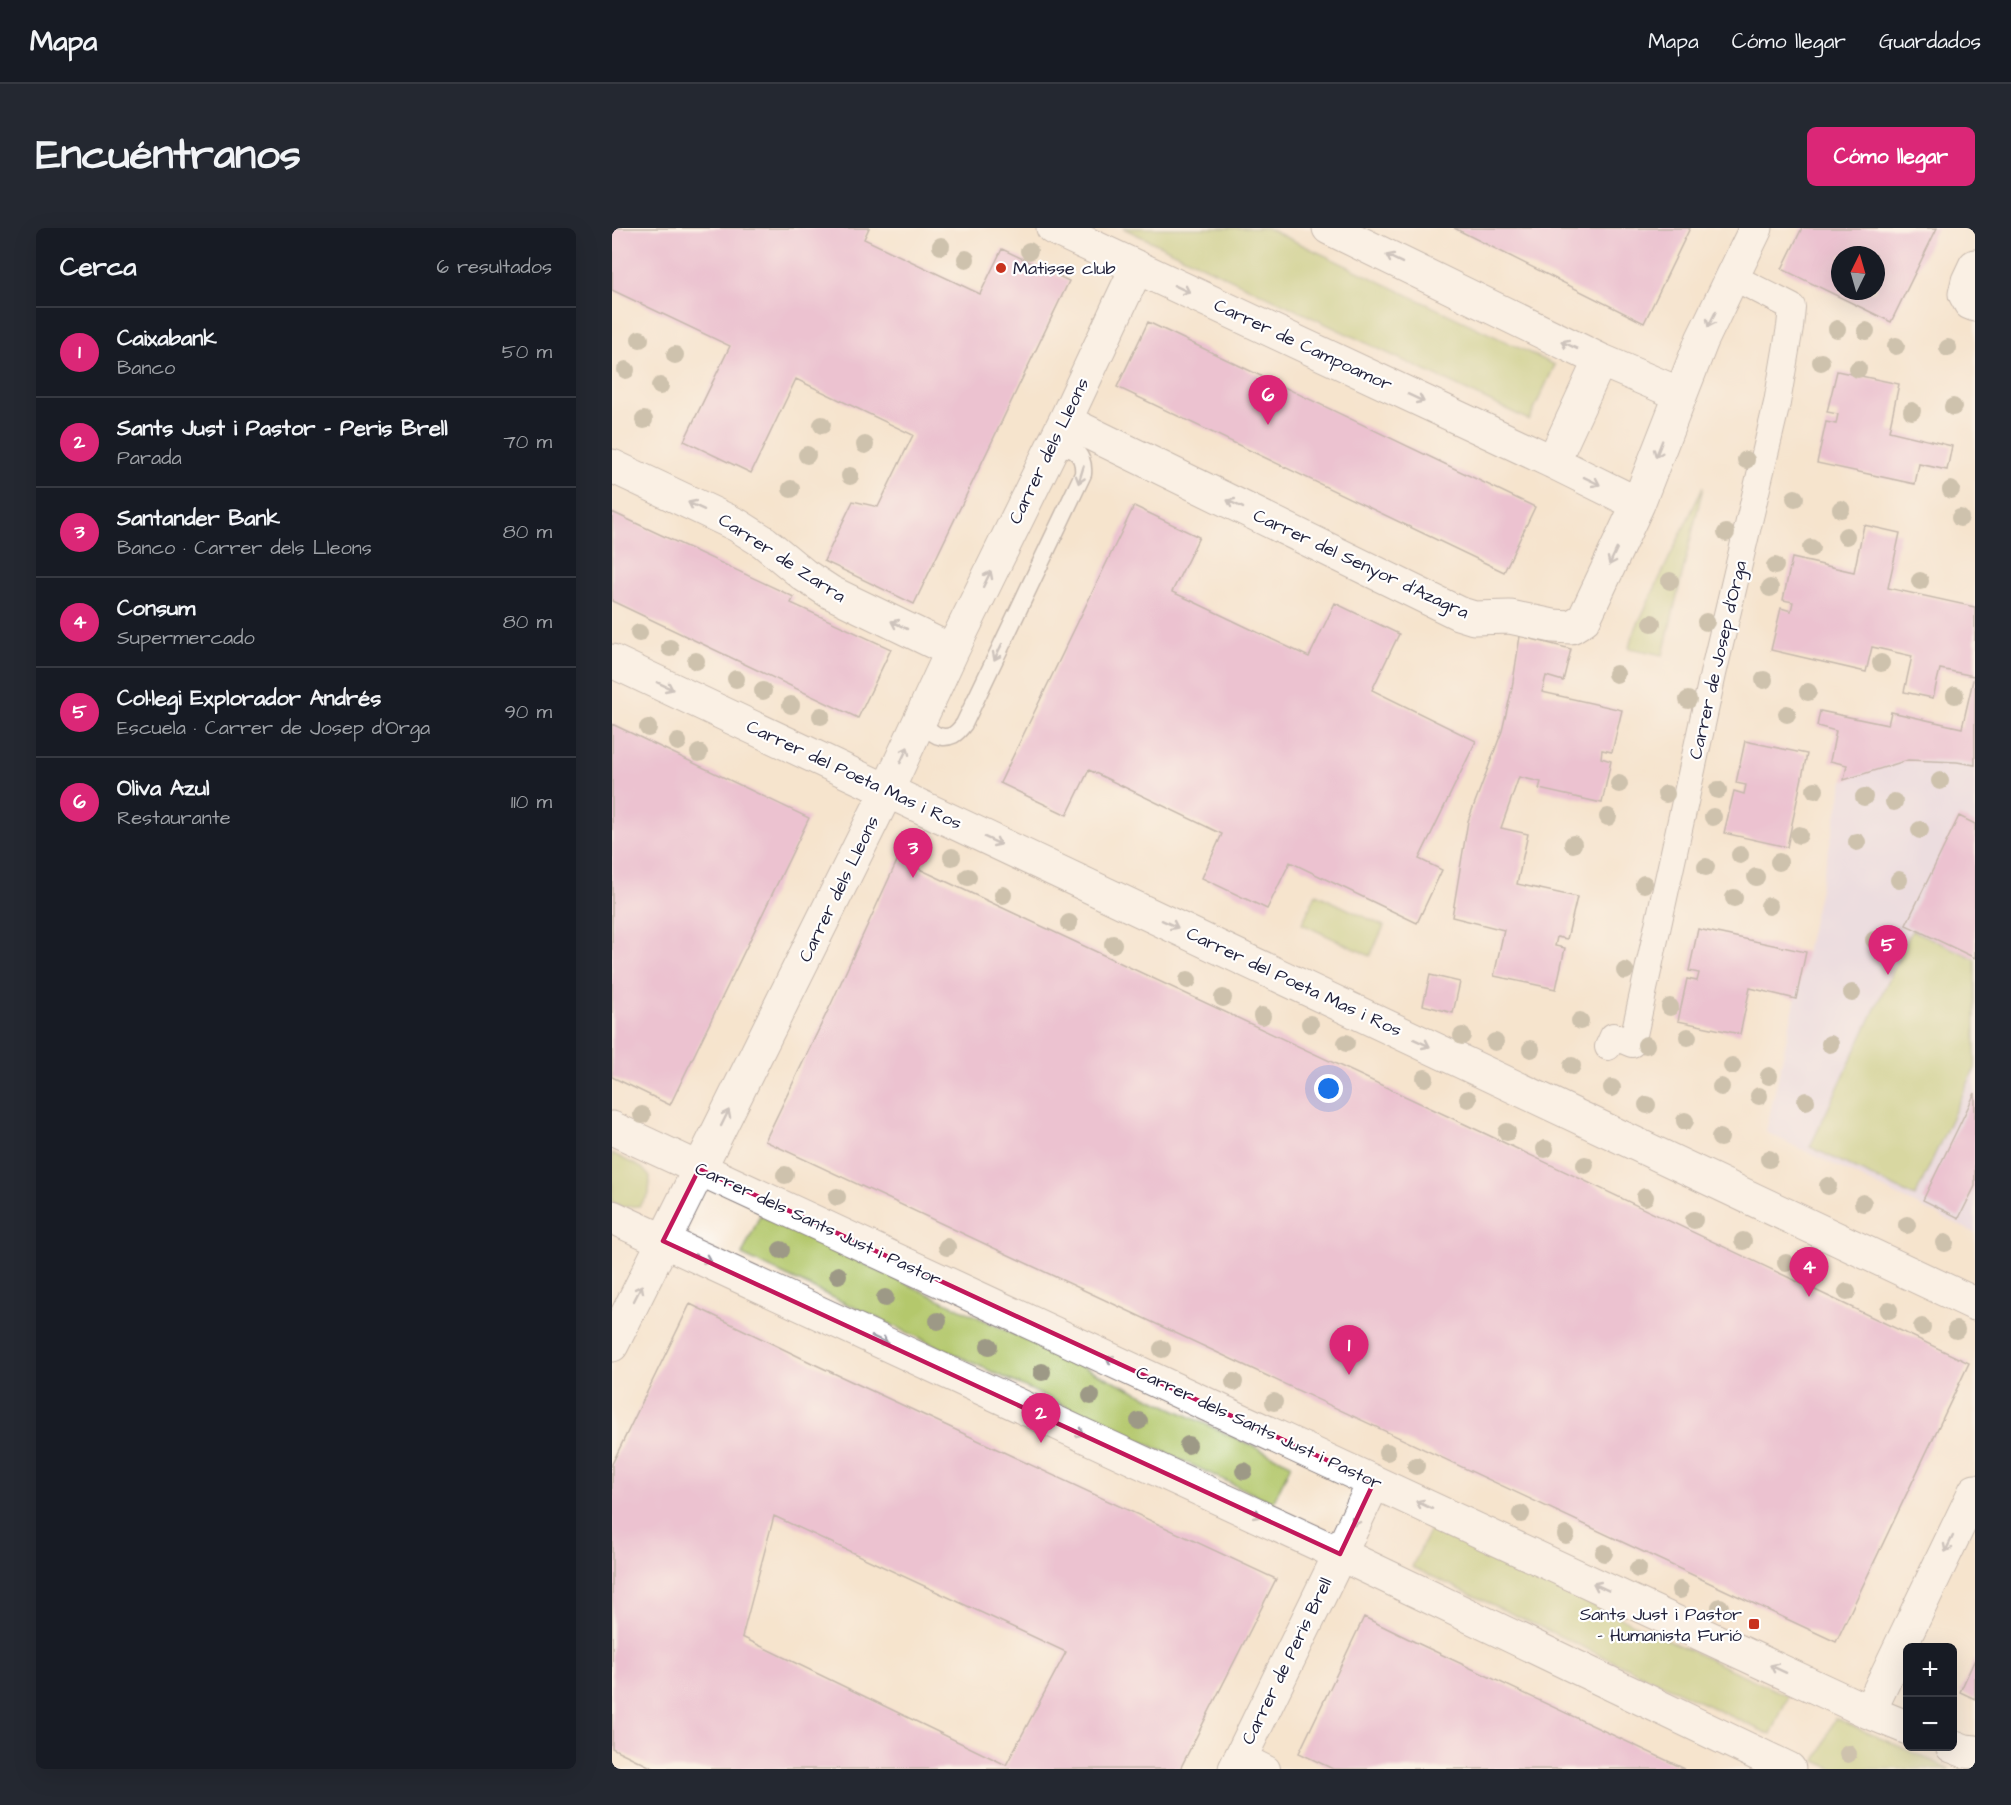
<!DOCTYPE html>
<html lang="es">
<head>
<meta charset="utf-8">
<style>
  :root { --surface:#171b24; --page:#242831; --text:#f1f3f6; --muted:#9ea1a6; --line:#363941; --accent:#db2777 }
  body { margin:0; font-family:"Architects Daughter",sans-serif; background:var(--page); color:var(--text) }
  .controls { position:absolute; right:18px; bottom:18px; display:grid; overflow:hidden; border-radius:9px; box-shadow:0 6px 24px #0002 }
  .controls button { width:54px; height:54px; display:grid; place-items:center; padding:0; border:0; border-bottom:2px solid var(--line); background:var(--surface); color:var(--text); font:30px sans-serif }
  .compass { position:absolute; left:1219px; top:18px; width:54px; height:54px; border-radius:50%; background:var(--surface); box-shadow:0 6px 24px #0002; rotate:5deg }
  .you { position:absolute; left:717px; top:861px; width:21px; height:21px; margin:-15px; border:4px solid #fff; border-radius:50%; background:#1a73e8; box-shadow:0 0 0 9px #1a73e833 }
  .badge { display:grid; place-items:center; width:39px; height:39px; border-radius:50%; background:var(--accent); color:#fff; font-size:20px; font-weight:700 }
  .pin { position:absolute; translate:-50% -50px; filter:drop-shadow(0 2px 3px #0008) }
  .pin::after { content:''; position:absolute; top:32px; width:21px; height:18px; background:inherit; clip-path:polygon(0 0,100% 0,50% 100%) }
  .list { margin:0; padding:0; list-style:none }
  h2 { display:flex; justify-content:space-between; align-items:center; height:78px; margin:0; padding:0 24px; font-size:26px }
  h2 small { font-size:20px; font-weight:400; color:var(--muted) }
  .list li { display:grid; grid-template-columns:39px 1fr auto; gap:18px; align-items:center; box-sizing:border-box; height:90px; padding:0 24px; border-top:2px solid var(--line) }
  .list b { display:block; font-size:22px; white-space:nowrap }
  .list p { margin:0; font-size:20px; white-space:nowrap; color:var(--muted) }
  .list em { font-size:20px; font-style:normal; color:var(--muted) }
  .map { position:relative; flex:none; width:1363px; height:1541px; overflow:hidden; border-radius:9px }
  header { display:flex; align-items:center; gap:36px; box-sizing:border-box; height:84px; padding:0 30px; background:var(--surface); border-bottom:2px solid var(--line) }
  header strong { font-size:28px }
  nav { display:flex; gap:33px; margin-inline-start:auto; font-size:21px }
  .intro { display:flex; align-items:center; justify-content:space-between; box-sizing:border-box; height:144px; padding:0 36px }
  h1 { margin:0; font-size:42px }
  .button { padding:15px 27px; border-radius:9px; background:var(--accent); color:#fff; font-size:21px; font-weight:700 }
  main { display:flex; gap:36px; padding:0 36px }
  aside { flex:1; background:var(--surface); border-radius:9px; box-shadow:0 6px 24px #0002 }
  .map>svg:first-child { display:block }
</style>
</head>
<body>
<header>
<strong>Mapa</strong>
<nav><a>Mapa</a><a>Cómo llegar</a><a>Guardados</a></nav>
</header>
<div class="intro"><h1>Encuéntranos</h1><a class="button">Cómo llegar</a></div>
<main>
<aside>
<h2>Cerca<small>6 resultados</small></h2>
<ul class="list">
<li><span class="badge">1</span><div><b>Caixabank</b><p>Banco</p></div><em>50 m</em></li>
<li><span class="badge">2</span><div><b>Sants Just i Pastor - Peris Brell</b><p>Parada</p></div><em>70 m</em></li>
<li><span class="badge">3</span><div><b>Santander Bank</b><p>Banco · Carrer dels Lleons</p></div><em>80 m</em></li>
<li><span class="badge">4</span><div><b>Consum</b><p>Supermercado</p></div><em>80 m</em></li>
<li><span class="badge">5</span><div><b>Col·legi Explorador Andrés</b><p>Escuela · Carrer de Josep d'Orga</p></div><em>90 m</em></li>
<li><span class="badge">6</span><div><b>Oliva Azul</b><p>Restaurante</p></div><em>110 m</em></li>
</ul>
</aside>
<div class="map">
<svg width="1363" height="1541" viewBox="0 0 1363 1541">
  <rect width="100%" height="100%" fill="#fff"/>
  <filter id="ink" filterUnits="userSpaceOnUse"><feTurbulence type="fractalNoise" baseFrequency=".0167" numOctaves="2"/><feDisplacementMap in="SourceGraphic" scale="12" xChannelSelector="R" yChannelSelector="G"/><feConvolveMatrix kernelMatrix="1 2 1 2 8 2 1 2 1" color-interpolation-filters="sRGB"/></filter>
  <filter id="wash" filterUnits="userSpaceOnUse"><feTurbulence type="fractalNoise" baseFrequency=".008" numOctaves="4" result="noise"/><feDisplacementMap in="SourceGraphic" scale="24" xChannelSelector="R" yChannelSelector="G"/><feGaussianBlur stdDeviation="1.35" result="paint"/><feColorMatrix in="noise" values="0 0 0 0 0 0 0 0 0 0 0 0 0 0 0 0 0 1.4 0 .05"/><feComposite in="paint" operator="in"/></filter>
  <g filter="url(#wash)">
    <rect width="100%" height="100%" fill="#f6e4cd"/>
    <path fill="#e1d4f3" d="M1296,532L1345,534L1363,537V1005L1154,904L1232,552Z"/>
    <path fill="#b4c86c" stroke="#6b7554" stroke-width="1.5" d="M511,0H655L943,137L917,192Z
      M1091,259L1051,427L1017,420L1020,408Z
      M704,666L772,698L758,728L690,696Z
      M1300,702L1363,731V840L1303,969L1198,919Z
      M0,925L30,940L38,949L37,967L27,978L10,979L0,974Z
      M148,987L679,1236L661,1275L130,1027Z
      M818,1301L1176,1468L1159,1507L800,1339Z
      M1223,1490L1338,1541H1222L1204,1533Z"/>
    <g id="blocks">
      <path fill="#df9ad3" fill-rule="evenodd" d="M0,0H257L252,11L368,66L390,21L457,53L302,376L212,333L241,273L266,279L301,207L184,151L139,245L72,213L118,118L0,62Z
        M842,0H1078L1032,95Z
        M1190,0H1325L1279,94L1170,41ZM1228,27H1264V63H1228Z
        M536,94L923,279L892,344L505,159Z
        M1225,143L1287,156L1277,203L1340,218L1335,242L1307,236L1303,256L1205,235L1214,194L1224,196L1226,186L1215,184Z
        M522,278L587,309L560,364L578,372L697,429L723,375L787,406L760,462L864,513L807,631L830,642L805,695L678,634L655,681L590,650L610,606L477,542L455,587L388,555Z
        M0,284L182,369L179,375L279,421L246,490L0,373Z
        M1252,297L1288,305L1276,360L1363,379V537L1345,534L1296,532L1232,552L1235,537L1218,533L1224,503L1205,498L1208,483L1276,497L1279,484L1350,500L1362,448L1328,441L1321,470L1292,464L1300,428L1260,419L1254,444L1159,422L1169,380L1179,383L1181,374L1171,372L1180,330L1242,344Z
        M908,408L959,421L951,453L934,448L930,464L1010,482L1000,524L990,522L989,530L999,533L990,575L927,561L929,554L907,549L889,600L916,606L905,656L965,669L955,711L945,709L943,718L953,720L944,761L882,748L892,702L840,689L856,593L890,503L900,460Z
        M0,496L197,590L58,877L0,849Z
        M1133,513L1195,526L1175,619L1112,605L1122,563L1132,566L1134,557L1124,555Z
        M1347,588L1363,596V730L1294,697Z
        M286,631L876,907L1357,1135L1224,1414L153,913L219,776Z
        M1086,701L1194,724L1184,771L1138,760L1128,806L1066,793L1075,751L1085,753L1087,745L1077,743Z
        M818,747L848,754L841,785L811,777Z
        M1363,865V958L1347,990L1311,972Z
        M78,1076L202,1136L664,1351L568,1541H43L0,1520V1236ZM162,1288L454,1424L394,1537L130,1409Z
        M752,1389L803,1414L1073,1541H721L687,1525Z
        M1363,1431V1471L1348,1464Z"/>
    </g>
  </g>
  <g filter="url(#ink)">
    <use href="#blocks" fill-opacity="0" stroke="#8c8384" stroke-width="1.5"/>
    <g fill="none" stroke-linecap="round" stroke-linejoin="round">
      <g stroke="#8c8384" stroke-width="19">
        <path id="service" d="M313,487C312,501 326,514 341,507C345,505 349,500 352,496L471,246C473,224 457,213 438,227"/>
      </g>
      <g stroke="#8c8384" stroke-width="28">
        <path id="pedestrian" d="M996,819L1001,808L1020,816L1101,446L1165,175L1178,99L1180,79L1121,49
          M629,1528L655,1541"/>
      </g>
      <g stroke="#8c8384" stroke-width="35">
        <path id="minor" d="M441,0L941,234L1026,276
          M717,0L988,132L1068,166
          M1363,38L1356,53L1353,66L1358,75L1363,77
          M453,193L846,385L862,390L898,389L941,398L959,399L972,391L1026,276L1090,112L1144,0
          M941,234L988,132
          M0,238L125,297L152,314L192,347L218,364L340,423
          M0,433L1363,1076
          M0,1117L275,563L340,423L453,193L525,39
          M1257,1484L1363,1263
          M623,1541L728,1326"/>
      </g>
      <g stroke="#8c8384" stroke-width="35">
        <path id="tertiary" d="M0,900L1257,1484L1296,1500
          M0,989L728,1326L1177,1541
          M728,1326L762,1254
          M1340,1518L1353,1523L1363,1524"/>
      </g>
      <use href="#service" stroke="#fff" stroke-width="16"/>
      <use href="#pedestrian" stroke="#fff" stroke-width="26"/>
      <use href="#minor" stroke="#fff" stroke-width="33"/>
      <use href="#tertiary" stroke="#fff" stroke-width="33"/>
    </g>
    <g fill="#9d9986">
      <circle cx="329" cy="18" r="9"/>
      <circle cx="417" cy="23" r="9"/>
      <circle cx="354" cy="31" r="9"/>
      <circle cx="1225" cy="101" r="9"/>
      <circle cx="1254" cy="103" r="9"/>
      <circle cx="28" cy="111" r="9"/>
      <circle cx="1284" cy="118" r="9"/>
      <circle cx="1336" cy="120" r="9"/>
      <circle cx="63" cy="127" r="9"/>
      <circle cx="1209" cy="134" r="9"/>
      <circle cx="1246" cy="141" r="9"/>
      <circle cx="14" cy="142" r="9"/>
      <circle cx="48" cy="158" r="9"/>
      <circle cx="1341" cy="179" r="9"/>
      <circle cx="1300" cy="183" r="9"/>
      <circle cx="32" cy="192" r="9"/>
      <circle cx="210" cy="197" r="9"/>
      <circle cx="253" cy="217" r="9"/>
      <circle cx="195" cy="227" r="9"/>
      <circle cx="1134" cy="232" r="9"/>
      <circle cx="238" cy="248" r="9"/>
      <circle cx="179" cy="261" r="9"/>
      <circle cx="1339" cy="262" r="9"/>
      <circle cx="1183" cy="270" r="9"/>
      <circle cx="1229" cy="281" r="9"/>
      <circle cx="1348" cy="290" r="9"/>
      <circle cx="1114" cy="305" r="9"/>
      <circle cx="1234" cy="308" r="9"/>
      <circle cx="1199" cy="320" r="9"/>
      <circle cx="1163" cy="338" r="9"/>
      <circle cx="1058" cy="353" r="9"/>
      <circle cx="1308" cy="353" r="9"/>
      <circle cx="1158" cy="360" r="9"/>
      <circle cx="1094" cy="394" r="9"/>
      <circle cx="1040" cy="395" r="9"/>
      <circle cx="27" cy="405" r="9"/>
      <circle cx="58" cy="420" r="9"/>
      <circle cx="84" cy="433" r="9"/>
      <circle cx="1269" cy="435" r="9"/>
      <circle cx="1004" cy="446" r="9"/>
      <circle cx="124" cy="451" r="9"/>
      <circle cx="1152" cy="452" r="9"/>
      <circle cx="151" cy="463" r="9"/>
      <circle cx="1196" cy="464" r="9"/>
      <circle cx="1343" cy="467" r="9"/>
      <circle cx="1076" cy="472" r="9"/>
      <circle cx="179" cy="477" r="9"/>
      <circle cx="1175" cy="486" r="9"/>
      <circle cx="209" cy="488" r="9"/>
      <circle cx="36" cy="500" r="9"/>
      <circle cx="66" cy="514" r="9"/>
      <circle cx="87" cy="525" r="9"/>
      <circle cx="1328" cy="553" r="9"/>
      <circle cx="1007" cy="556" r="9"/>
      <circle cx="1106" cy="562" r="9"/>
      <circle cx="1203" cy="562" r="9"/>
      <circle cx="1054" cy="566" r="9"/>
      <circle cx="1252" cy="569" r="9"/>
      <circle cx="1282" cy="574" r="9"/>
      <circle cx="996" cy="589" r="9"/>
      <circle cx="1101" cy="589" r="9"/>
      <circle cx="1308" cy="602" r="9"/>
      <circle cx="1187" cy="607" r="9"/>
      <circle cx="1245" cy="614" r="9"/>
      <circle cx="961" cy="616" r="9"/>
      <circle cx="1128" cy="627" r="9"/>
      <circle cx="340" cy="629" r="9"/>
      <circle cx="1167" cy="634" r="9"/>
      <circle cx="1094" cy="639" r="9"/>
      <circle cx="356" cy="649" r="9"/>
      <circle cx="1144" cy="649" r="9"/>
      <circle cx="1287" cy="652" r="9"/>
      <circle cx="1032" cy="656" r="9"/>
      <circle cx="391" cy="667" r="9"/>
      <circle cx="1122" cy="670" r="9"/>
      <circle cx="1157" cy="678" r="9"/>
      <circle cx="457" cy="695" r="9"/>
      <circle cx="1262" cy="712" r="9"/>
      <circle cx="501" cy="716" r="9"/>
      <circle cx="1013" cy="743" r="9"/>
      <circle cx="576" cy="752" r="9"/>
      <circle cx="1240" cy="765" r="9"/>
      <circle cx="611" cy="770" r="9"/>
      <circle cx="1058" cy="779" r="9"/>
      <circle cx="650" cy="788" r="9"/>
      <circle cx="968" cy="793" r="9"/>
      <circle cx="698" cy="796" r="9"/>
      <circle cx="850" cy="808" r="9"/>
      <circle cx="1076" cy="809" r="9"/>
      <circle cx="883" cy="814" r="9"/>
      <circle cx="734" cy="815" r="9"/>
      <circle cx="1218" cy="816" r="9"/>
      <circle cx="1034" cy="817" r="9"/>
      <circle cx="919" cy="821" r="9"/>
      <circle cx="960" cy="838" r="9"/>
      <circle cx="1120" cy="838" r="9"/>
      <circle cx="1157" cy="848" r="9"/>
      <circle cx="813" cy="850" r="9"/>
      <circle cx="1109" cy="859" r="9"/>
      <circle cx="1000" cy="860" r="9"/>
      <circle cx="1147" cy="868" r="9"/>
      <circle cx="856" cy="871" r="9"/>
      <circle cx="1194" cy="873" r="9"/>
      <circle cx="1035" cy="877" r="9"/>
      <circle cx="30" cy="887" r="9"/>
      <circle cx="1073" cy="893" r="9"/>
      <circle cx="895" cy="904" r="9"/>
      <circle cx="1108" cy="910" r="9"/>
      <circle cx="933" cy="921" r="9"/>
      <circle cx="1157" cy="931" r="9"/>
      <circle cx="973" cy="937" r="9"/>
      <circle cx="173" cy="947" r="9"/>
      <circle cx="1216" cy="958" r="9"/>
      <circle cx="225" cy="969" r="9"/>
      <circle cx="1033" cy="969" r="9"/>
      <circle cx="1251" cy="975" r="9"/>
      <circle cx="1082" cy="992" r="9"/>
      <circle cx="1295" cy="997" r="9"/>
      <circle cx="1131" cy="1013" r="9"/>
      <circle cx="1333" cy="1015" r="9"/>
      <circle cx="335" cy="1019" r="9"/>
      <circle cx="169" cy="1022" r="9"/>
      <circle cx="1174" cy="1035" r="9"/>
      <circle cx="226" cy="1047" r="9"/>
      <circle cx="1200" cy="1047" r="9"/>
      <circle cx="1235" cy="1064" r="9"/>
      <circle cx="273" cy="1070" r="9"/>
      <circle cx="1277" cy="1082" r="9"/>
      <circle cx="326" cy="1093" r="9"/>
      <circle cx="1310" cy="1099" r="9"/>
      <circle cx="1344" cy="1102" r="9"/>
      <circle cx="377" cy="1118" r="9"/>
      <circle cx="550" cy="1121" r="9"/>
      <circle cx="430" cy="1144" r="9"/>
      <circle cx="622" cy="1154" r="9"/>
      <circle cx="479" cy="1168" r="9"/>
      <circle cx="662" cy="1174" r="9"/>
      <circle cx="527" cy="1193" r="9"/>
      <circle cx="576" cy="1217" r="9"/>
      <circle cx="775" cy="1224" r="9"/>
      <circle cx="804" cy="1238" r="9"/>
      <circle cx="632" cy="1243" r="9"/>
      <circle cx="909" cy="1286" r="9"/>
      <circle cx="954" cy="1307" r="9"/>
      <circle cx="992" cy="1325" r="9"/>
      <circle cx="1026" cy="1341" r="9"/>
      <circle cx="1068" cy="1362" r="9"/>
      <circle cx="1108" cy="1379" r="9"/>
      <circle cx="1236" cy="1526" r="9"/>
    </g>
    <defs><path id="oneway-shaft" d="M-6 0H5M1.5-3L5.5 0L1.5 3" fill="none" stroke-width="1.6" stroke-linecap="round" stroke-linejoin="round" transform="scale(1.5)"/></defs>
    <g stroke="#9c9ca7">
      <use href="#oneway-shaft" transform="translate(782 31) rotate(-154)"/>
      <use href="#oneway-shaft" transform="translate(570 61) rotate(25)"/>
      <use href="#oneway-shaft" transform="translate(1100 91) rotate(116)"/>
      <use href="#oneway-shaft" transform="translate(957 117) rotate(-154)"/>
      <use href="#oneway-shaft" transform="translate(804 170) rotate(25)"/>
      <use href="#oneway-shaft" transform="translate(1047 221) rotate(111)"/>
      <use href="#oneway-shaft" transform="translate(469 247) rotate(107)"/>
      <use href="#oneway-shaft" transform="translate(980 253) rotate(26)"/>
      <use href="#oneway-shaft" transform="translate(623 276) rotate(-154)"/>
      <use href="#oneway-shaft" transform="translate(84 278) rotate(-155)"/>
      <use href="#oneway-shaft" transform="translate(1001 329) rotate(115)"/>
      <use href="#oneway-shaft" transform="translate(375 351) rotate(-64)"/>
      <use href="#oneway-shaft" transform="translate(287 397) rotate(-154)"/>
      <use href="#oneway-shaft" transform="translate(386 424) rotate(116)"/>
      <use href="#oneway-shaft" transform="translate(53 458) rotate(25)"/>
      <use href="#oneway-shaft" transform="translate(292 527) rotate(-65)"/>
      <use href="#oneway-shaft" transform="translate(381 613) rotate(25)"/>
      <use href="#oneway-shaft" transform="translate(558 696) rotate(25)"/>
      <use href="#oneway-shaft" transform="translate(810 815) rotate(25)"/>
      <use href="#oneway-shaft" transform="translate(113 890) rotate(-64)"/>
      <use href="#oneway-shaft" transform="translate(91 1030) rotate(23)"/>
      <use href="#oneway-shaft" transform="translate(26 1065) rotate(-63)"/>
      <use href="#oneway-shaft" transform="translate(268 1112) rotate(25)"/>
      <use href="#oneway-shaft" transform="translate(502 1133) rotate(-155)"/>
      <use href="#oneway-shaft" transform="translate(464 1203) rotate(25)"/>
      <use href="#oneway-shaft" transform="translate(812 1277) rotate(-155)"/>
      <use href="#oneway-shaft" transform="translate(641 1285) rotate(25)"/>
      <use href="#oneway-shaft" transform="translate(745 1290) rotate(115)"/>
      <use href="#oneway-shaft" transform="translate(1337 1316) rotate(116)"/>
      <use href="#oneway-shaft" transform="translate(989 1359) rotate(-155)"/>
      <use href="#oneway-shaft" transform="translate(1166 1441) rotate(-155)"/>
    </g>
  </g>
  <path d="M0 0H1363V1541H0ZM87,941L762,1254L728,1326L51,1013Z" fill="#f6e4cd" fill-opacity=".55" fill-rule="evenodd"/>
  <path fill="none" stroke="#c2185b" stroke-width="4.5" stroke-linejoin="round" d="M87,941L762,1254L728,1326L51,1013Z"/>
  <g fill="#c8321e" stroke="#fff" stroke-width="2">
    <circle cx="389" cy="40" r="6"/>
    <rect x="1136" y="1390" width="12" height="12" rx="3"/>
  </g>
  <g text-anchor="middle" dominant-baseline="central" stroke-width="4.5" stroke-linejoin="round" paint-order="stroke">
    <g font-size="18" fill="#22223b" stroke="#fff" text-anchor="start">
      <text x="401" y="40">Matisse club</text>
      <text x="1130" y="1386" text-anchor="end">Sants Just i Pastor<tspan x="1130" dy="21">- Humanista Furió</tspan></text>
    </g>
    <g font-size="18" fill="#22223b" stroke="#fff">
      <text transform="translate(691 117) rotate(25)">Carrer de Campoamor</text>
      <text transform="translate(437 223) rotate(-64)">Carrer dels Lleons</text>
      <text transform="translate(170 330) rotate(33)">Carrer de Zarra</text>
      <text transform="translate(749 336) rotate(25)">Carrer del Senyor d'Azagra</text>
      <text transform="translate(1106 432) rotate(-77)">Carrer de Josep d'Orga</text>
      <text transform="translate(242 547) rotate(25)">Carrer del Poeta Mas i Ros</text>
      <text transform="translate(227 661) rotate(-64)">Carrer dels Lleons</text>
      <text transform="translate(682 754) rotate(25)">Carrer del Poeta Mas i Ros</text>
      <text transform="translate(206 996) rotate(25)">Carrer dels Sants Just i Pastor</text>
      <text transform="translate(647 1200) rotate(25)">Carrer dels Sants Just i Pastor</text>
      <text transform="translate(675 1433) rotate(-64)">Carrer de Peris Brell</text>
    </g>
  </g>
</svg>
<div class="controls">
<button>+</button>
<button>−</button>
</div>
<svg class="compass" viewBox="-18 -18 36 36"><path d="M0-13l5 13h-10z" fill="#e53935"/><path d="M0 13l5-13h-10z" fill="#9ea1a6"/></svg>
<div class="you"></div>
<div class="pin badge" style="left:737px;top:1147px">1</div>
<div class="pin badge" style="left:429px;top:1215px">2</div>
<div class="pin badge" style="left:301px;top:650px">3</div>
<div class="pin badge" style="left:1197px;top:1069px">4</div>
<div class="pin badge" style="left:1276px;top:747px">5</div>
<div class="pin badge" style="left:656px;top:197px">6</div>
</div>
</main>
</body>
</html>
